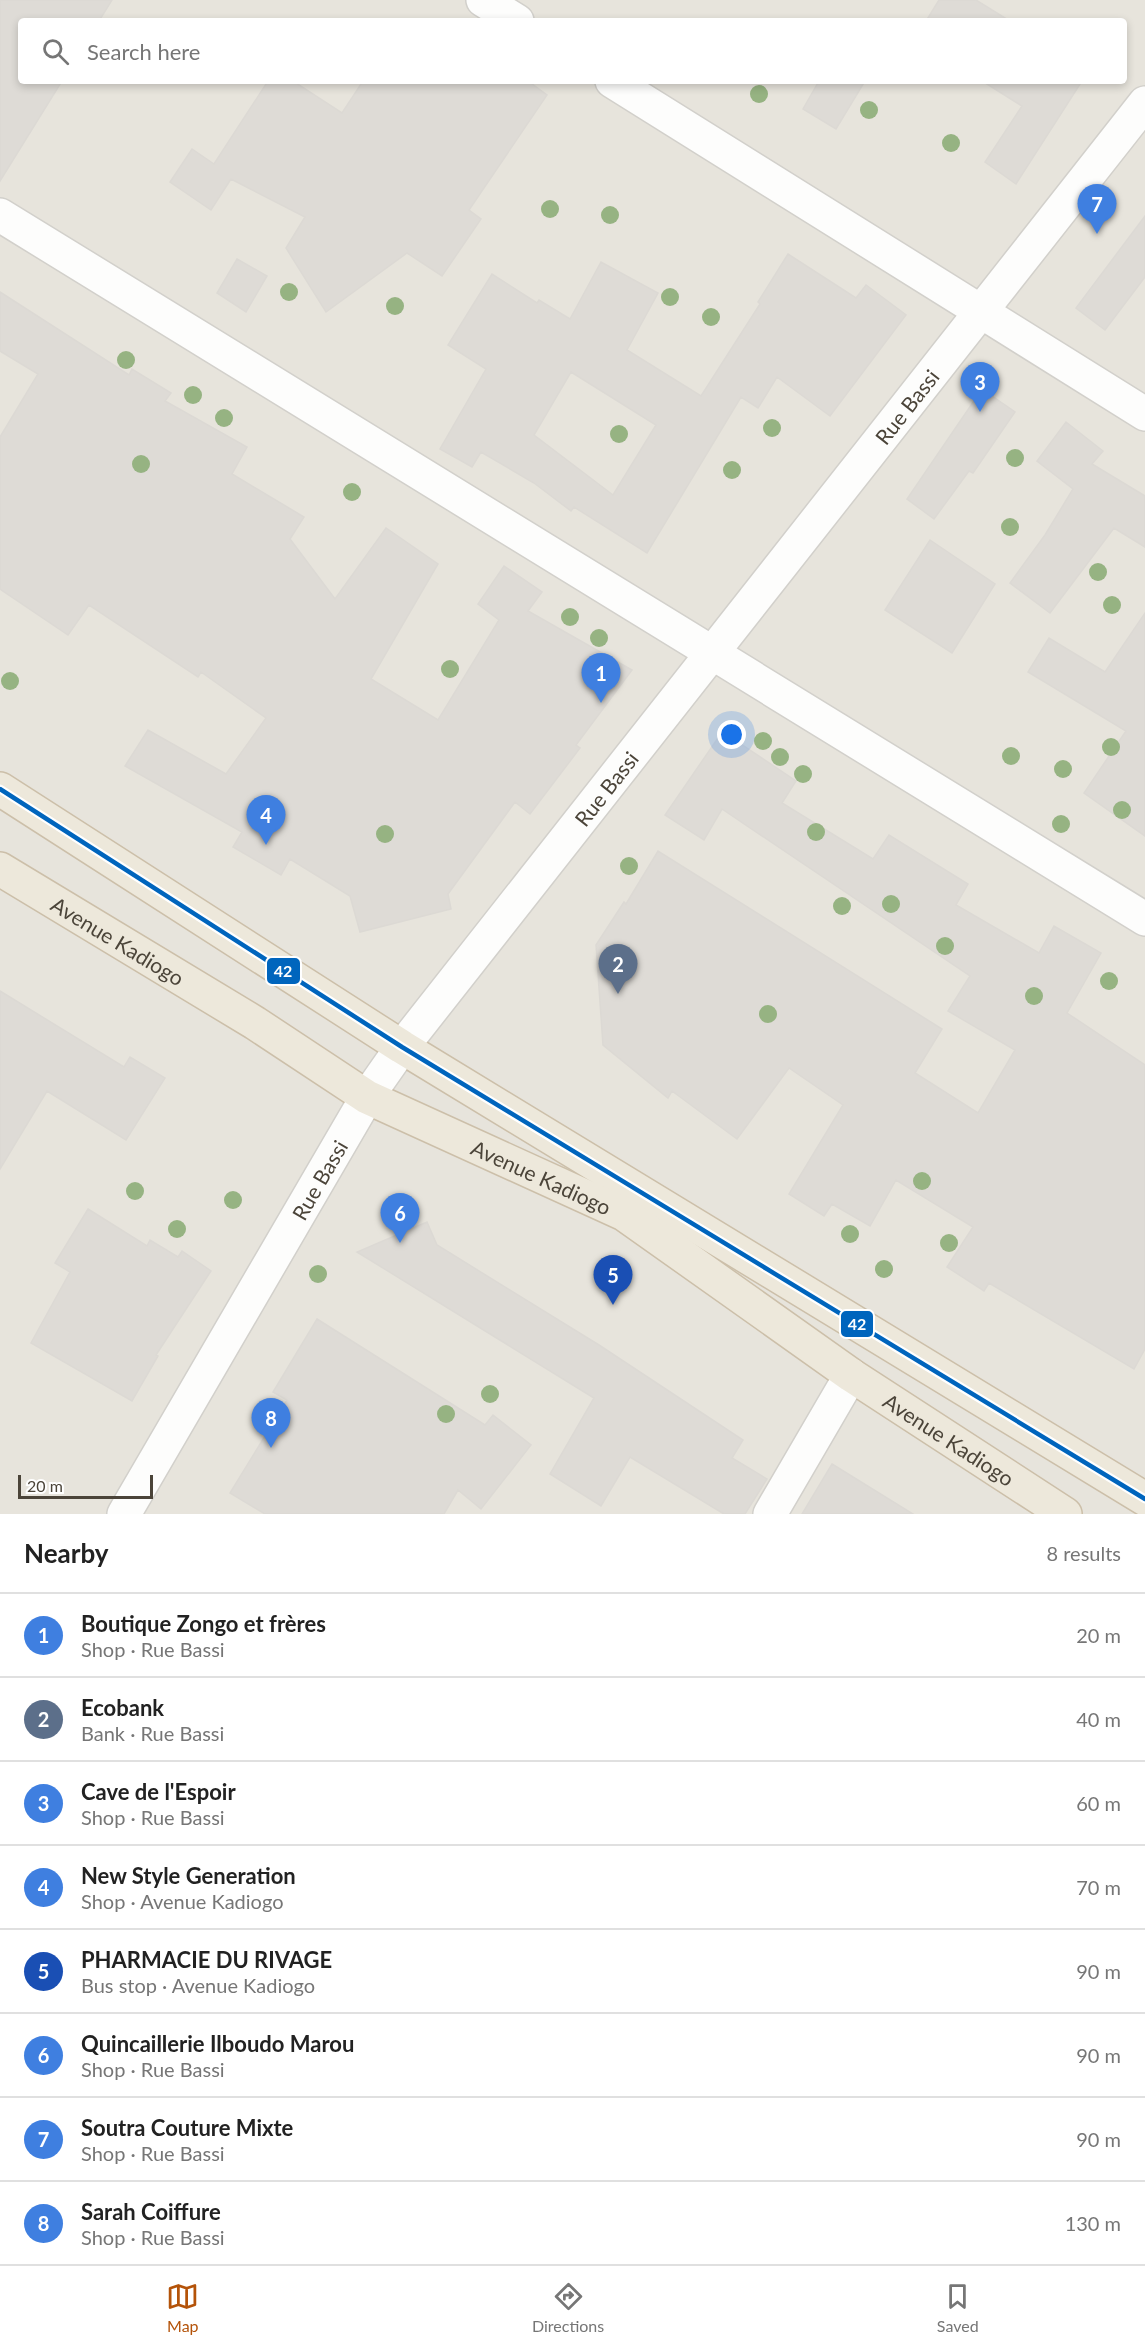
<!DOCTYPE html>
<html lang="en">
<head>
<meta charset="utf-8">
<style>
  :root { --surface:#fff; --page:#f2f2f2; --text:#222; --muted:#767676; --line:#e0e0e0; --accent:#b45309 }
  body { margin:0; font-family:Lato,sans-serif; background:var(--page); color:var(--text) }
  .scale { position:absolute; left:18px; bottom:15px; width:135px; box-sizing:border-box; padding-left:6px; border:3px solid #4b4439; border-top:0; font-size:16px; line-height:21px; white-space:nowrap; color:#4b4439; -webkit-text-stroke:4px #fff; paint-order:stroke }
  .you { position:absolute; left:732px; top:735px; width:21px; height:21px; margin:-15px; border:4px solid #fff; border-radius:50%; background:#1a73e8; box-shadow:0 0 0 9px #1a73e833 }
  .badge { display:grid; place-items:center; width:39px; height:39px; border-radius:50%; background:var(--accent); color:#fff; font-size:20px; font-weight:700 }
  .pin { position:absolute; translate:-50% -50px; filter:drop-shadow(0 2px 3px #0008) }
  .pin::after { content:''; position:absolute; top:32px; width:21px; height:18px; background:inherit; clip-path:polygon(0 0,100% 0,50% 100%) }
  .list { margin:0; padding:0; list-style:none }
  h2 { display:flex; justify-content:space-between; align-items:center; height:78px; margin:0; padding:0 24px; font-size:26px }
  h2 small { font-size:20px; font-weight:400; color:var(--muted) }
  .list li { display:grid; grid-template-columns:39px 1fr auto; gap:18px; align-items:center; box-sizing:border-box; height:84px; padding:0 24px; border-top:2px solid var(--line) }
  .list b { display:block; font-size:22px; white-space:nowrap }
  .list p { margin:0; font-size:20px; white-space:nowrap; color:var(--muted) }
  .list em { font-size:20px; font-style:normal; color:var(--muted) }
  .icon { flex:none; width:33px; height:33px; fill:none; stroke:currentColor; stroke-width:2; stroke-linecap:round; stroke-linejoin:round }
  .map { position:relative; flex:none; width:1145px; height:1514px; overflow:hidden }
  .search { position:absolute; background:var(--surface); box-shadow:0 3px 9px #0003; left:18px; right:18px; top:18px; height:66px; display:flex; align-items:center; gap:15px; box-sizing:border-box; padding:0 21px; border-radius:6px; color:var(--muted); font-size:22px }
  .sheet { height:750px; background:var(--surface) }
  nav { display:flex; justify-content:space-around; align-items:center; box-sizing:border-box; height:84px; border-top:2px solid var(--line); background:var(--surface); font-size:16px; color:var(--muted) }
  nav a { display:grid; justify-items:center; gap:3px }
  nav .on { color:var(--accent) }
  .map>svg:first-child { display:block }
</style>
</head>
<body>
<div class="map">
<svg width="1145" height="1514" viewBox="0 0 1145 1514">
  <rect width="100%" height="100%" fill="#f4f2ee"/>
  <path fill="#e7e4dc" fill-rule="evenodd" d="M0,0H1145V1514H0ZM21,21H1124V81H21Z"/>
  <path fill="#dedbd6" stroke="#dcd9d4" stroke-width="1.5" fill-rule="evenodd" d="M0,0H112L99,21H21V81H62L0,181Z
    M939,0H976L1010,21H926Z
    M268,81H293L342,113L363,81H528L547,95L469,210L481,219L442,276L407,253L326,312L286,248L305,217L231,179L211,210L170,182L192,149L214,164Z
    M819,81H865L836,129L803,109Z
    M982,81H1082L1016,184L985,162L1022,106Z
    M1145,216V277L1105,330L1076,308Z
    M788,254L856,298L866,285L906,315L830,416L777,377L758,408L741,397L647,553L574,507L571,511L534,483L481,452L472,467L440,449L486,369L448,345L492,274L537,303L539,300L570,319L601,262L658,293L627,350L701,396L760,304L758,302ZM571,372L656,425L613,495L534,435Z
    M237,259L267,276L246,312L217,293Z
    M0,292L129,375L132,369L171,393L165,401L247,447L232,474L304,517L290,539L335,599L386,528L438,564L371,679L438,720L499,620L478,604L504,566L542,592L528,611L632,670L576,745L580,748L530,814L515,802L448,894L451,909L360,932L350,896L290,859L281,875L233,847L242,832L125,766L148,730L226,774L266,718L201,672L198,677L89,605L68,635L0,589V437L38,374L0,351Z
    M982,389L1015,412L973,473L969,471L934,519L907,499Z
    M1066,422L1103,451L1092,464L1145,496V547L1114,528L1050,613L1010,583L1045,535L1073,489L1037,461Z
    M930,540L995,584L952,653L885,610Z
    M1145,613V836L1084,793L1126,731L1028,672L1049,638L1105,672Z
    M720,735L736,746L738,742L796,781L782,803L873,859L889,835L968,884L956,905L1039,953L1054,926L1101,953L1067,1013L1145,1065V1349L1134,1369L989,1283L984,1291L947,1267L973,1227L896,1180L870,1226L832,1204L824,1216L789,1194L843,1105L789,1068L737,1139L672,1091L668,1098L603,1045L596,945L624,902L626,904L658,851L942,1029L915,1073L978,1113L1015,1050L948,1011L970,976L722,809L704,840L665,815Z
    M0,991L124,1067L130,1057L165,1078L126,1140L47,1091L0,1169Z
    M88,1209L147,1246L150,1240L178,1257L182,1251L211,1271L156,1355L158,1356L132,1401L31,1343L70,1272L55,1263Z
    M427,1222L437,1245L599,1345L743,1440L732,1458L767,1479L745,1514H724L630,1457L601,1506L550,1474L594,1398L357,1252Z
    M317,1319L485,1425L493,1415L531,1445L481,1509L458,1490L444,1514H265L230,1493L287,1400L273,1392Z
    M832,1464L913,1514H802Z"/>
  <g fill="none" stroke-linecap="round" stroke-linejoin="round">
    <g stroke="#d2d0cb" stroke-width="36">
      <g id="minor">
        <path d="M483,0L517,21"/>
        <path d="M612,81L1145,414"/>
        <path d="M0,215L1145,919"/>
        <path id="s1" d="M124,1514L367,1097L402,1047L1145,103"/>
        <path d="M770,1514L851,1375"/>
      </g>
    </g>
    <g stroke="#ccbfa9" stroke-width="36">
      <g id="highway">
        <path d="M0,789L402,1047L1145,1499"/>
        <path id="s2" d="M0,869L255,1023L367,1097L624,1214L851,1375L1065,1514"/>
      </g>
    </g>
    <use href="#minor" stroke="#fdfdfc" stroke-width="33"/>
    <use href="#highway" stroke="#ede8db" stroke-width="33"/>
    <g stroke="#fff" stroke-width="9">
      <path id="bus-1" d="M0,789L402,1047L1145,1499"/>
    </g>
    <use href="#bus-1" stroke="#0065bd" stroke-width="4.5"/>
  </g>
  <g fill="#96b382">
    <circle cx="759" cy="94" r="9"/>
    <circle cx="869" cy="110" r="9"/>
    <circle cx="951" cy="143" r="9"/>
    <circle cx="550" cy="209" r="9"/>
    <circle cx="610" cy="215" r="9"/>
    <circle cx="289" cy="292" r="9"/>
    <circle cx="670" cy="297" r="9"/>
    <circle cx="395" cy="306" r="9"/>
    <circle cx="711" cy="317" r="9"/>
    <circle cx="126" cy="360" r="9"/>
    <circle cx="193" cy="395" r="9"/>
    <circle cx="224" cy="418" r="9"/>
    <circle cx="772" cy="428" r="9"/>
    <circle cx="619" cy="434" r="9"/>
    <circle cx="1015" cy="458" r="9"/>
    <circle cx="141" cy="464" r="9"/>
    <circle cx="732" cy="470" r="9"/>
    <circle cx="352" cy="492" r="9"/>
    <circle cx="1010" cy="527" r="9"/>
    <circle cx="1098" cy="572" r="9"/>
    <circle cx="1112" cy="605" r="9"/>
    <circle cx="570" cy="617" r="9"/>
    <circle cx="599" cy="638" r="9"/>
    <circle cx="450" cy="669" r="9"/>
    <circle cx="10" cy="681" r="9"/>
    <circle cx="763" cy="741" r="9"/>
    <circle cx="1111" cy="747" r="9"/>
    <circle cx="1011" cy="756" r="9"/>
    <circle cx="780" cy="757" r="9"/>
    <circle cx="1063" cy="769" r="9"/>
    <circle cx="803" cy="774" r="9"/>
    <circle cx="1122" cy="810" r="9"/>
    <circle cx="1061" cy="824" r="9"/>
    <circle cx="816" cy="832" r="9"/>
    <circle cx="385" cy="834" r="9"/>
    <circle cx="629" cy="866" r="9"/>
    <circle cx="891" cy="904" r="9"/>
    <circle cx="842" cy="906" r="9"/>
    <circle cx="945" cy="946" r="9"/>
    <circle cx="1109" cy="981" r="9"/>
    <circle cx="1034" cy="996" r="9"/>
    <circle cx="768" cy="1014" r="9"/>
    <circle cx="922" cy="1181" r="9"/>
    <circle cx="135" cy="1191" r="9"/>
    <circle cx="233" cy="1200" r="9"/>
    <circle cx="177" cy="1229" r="9"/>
    <circle cx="850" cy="1234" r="9"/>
    <circle cx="949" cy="1243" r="9"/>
    <circle cx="884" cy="1269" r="9"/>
    <circle cx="318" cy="1274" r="9"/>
    <circle cx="490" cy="1394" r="9"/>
    <circle cx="446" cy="1414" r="9"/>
  </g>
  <g text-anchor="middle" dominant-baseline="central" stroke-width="5" stroke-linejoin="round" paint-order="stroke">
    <g font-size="21" fill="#4b4439" stroke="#fff">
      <text stroke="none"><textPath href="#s1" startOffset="1359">Rue Bassi</textPath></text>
      <text stroke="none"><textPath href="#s1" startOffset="873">Rue Bassi</textPath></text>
      <text stroke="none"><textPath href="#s2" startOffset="138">Avenue Kadiogo</textPath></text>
      <text stroke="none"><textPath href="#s2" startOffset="624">Avenue Kadiogo</textPath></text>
      <text stroke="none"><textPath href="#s1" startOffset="387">Rue Bassi</textPath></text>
      <text stroke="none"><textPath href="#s2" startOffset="1110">Avenue Kadiogo</textPath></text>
    </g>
  </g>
  <g stroke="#fff" stroke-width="2">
    <rect x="266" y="957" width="35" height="28" rx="6" fill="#0065bd"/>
    <rect x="840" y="1310" width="34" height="28" rx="6" fill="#0065bd"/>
  </g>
  <g font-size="16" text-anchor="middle" font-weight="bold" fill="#fff">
    <text x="283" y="977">42</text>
    <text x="857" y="1330">42</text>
  </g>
</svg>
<div class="scale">20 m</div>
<div class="you"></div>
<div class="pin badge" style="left:601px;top:703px;background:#3f7fe0">1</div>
<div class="pin badge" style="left:618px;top:994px;background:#5c6f8a">2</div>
<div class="pin badge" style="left:980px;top:412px;background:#3f7fe0">3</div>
<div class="pin badge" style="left:266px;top:845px;background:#3f7fe0">4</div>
<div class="pin badge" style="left:613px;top:1305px;background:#1a4fb4">5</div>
<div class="pin badge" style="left:400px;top:1243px;background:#3f7fe0">6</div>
<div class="pin badge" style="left:1097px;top:234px;background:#3f7fe0">7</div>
<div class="pin badge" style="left:271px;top:1448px;background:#3f7fe0">8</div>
<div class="search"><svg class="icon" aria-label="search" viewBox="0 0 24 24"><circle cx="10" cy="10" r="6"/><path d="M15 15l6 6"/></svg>Search here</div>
</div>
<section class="sheet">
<h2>Nearby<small>8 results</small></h2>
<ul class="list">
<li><span class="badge" style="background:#3f7fe0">1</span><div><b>Boutique Zongo et frères</b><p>Shop · Rue Bassi</p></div><em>20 m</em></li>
<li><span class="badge" style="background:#5c6f8a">2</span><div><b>Ecobank</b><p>Bank · Rue Bassi</p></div><em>40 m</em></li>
<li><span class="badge" style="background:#3f7fe0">3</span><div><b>Cave de l'Espoir</b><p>Shop · Rue Bassi</p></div><em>60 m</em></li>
<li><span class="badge" style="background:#3f7fe0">4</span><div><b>New Style Generation</b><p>Shop · Avenue Kadiogo</p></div><em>70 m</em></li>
<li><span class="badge" style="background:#1a4fb4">5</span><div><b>PHARMACIE DU RIVAGE</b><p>Bus stop · Avenue Kadiogo</p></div><em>90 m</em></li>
<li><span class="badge" style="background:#3f7fe0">6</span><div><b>Quincaillerie Ilboudo Marou</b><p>Shop · Rue Bassi</p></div><em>90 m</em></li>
<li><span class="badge" style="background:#3f7fe0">7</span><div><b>Soutra Couture Mixte</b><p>Shop · Rue Bassi</p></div><em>90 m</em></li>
<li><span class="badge" style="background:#3f7fe0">8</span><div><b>Sarah Coiffure</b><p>Shop · Rue Bassi</p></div><em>130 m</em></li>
</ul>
</section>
<nav>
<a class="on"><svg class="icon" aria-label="map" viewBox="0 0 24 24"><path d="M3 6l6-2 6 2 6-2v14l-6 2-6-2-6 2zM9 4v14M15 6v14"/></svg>Map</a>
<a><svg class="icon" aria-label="directions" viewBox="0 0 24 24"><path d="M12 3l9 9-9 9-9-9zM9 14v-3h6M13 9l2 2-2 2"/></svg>Directions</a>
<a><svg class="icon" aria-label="saved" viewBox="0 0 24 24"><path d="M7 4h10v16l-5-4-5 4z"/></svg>Saved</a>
</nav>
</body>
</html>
